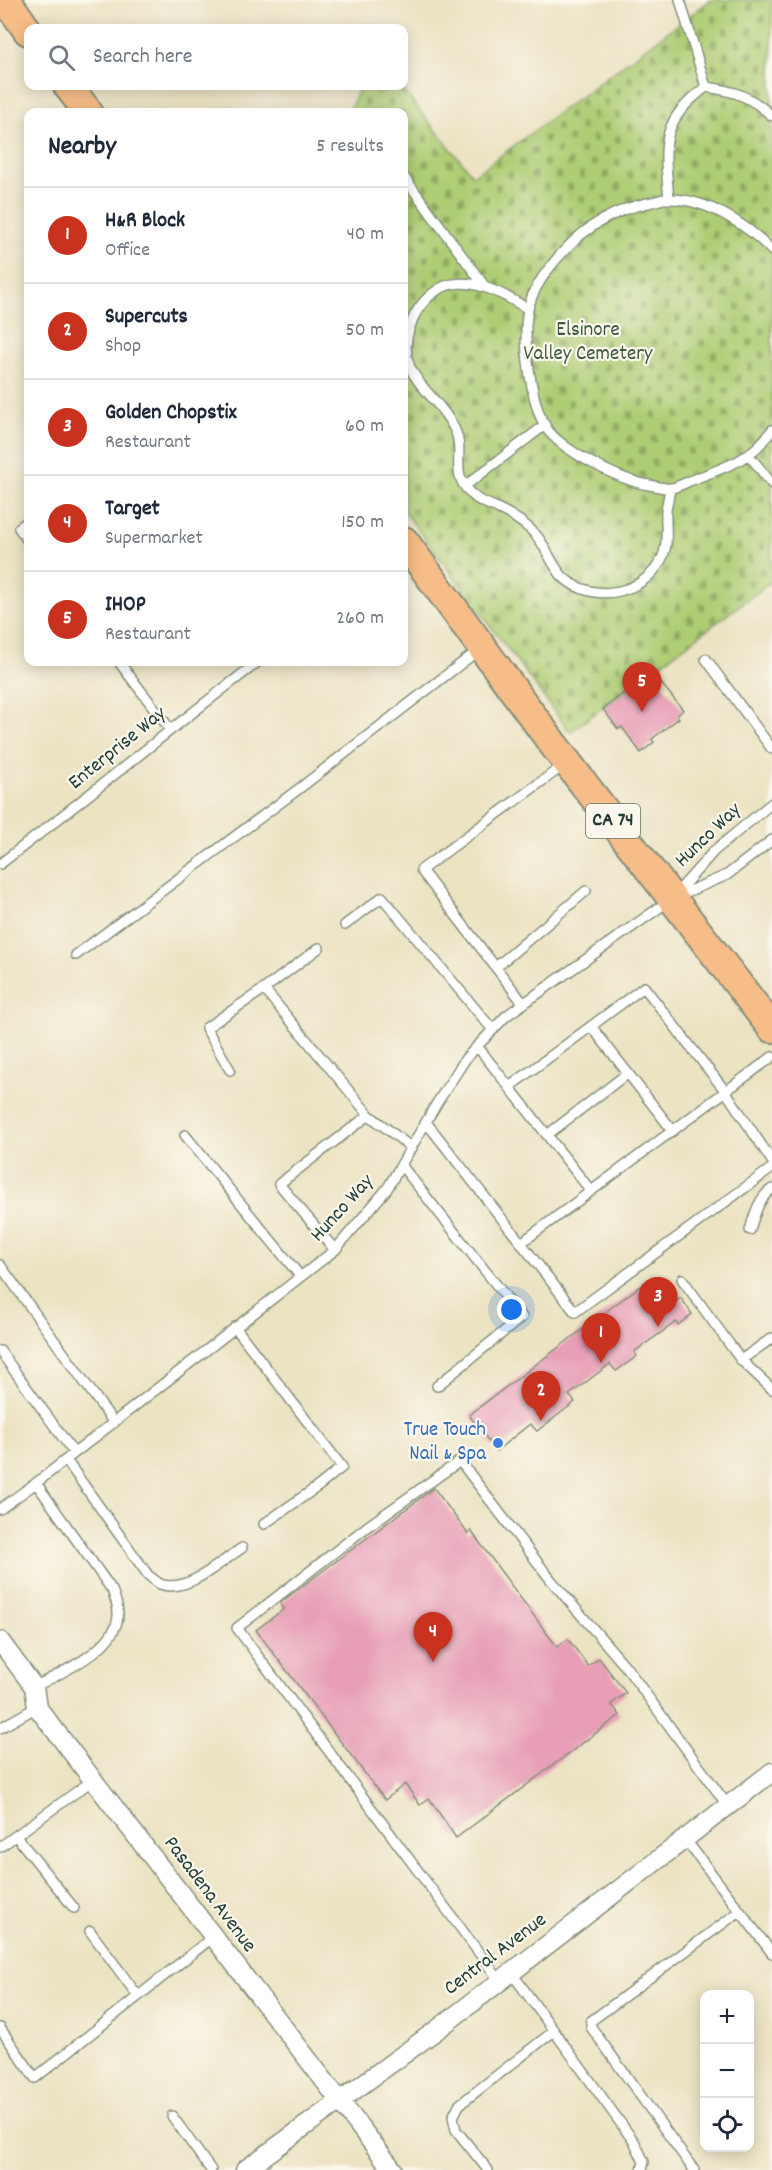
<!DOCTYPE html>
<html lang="en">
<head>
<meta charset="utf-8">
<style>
  :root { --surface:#fff; --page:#f2f2f3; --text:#1f2937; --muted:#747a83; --line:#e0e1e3; --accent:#c8321e }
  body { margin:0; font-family:Dekko,sans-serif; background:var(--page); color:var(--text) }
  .controls { position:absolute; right:18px; bottom:18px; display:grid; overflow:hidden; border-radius:12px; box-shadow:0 3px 15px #0003 }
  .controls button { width:54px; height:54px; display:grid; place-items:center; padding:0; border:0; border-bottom:2px solid var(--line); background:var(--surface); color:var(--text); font:30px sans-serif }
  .you { position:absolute; left:512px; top:1310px; width:21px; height:21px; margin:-15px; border:4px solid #fff; border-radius:50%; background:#1a73e8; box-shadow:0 0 0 9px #1a73e833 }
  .badge { display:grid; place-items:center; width:39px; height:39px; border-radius:50%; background:var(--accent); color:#fff; font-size:20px; font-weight:700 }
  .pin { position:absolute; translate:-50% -50px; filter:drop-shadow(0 2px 3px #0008) }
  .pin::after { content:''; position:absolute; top:32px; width:21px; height:18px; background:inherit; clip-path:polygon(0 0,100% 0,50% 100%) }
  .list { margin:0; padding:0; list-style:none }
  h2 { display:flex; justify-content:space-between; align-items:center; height:78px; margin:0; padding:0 24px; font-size:26px }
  h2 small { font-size:20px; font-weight:400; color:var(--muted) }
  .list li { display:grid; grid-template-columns:39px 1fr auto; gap:18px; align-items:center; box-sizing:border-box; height:96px; padding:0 24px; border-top:2px solid var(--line) }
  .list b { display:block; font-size:22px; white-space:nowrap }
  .list p { margin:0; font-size:20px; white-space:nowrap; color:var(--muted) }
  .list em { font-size:20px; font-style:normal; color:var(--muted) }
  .icon { flex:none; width:33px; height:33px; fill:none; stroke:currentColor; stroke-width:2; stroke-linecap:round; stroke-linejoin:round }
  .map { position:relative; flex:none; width:772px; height:2170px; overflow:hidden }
  .search { position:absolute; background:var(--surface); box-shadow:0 3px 15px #0003; left:24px; top:24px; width:384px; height:66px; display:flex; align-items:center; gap:15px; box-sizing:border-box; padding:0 21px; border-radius:12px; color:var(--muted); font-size:22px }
  .panel { position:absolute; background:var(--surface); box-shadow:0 3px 15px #0003; left:24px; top:108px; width:384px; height:558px; border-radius:12px }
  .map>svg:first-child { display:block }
</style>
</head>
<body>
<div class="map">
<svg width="772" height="2170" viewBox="0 0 772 2170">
  <defs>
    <pattern id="cemetery-stones" width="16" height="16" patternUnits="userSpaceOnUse" patternTransform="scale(1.5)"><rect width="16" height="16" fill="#afcd74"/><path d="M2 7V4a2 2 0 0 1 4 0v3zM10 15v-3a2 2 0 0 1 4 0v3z" fill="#8ea860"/></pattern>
  </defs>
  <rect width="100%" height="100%" fill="#fbf7ec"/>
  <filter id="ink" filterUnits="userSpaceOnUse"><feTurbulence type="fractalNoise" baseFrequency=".0167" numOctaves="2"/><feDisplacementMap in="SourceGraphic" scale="12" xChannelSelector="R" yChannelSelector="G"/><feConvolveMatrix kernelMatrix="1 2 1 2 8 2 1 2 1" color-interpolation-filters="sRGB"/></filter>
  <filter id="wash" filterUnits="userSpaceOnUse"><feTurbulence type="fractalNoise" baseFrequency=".008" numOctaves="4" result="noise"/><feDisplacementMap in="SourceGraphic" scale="24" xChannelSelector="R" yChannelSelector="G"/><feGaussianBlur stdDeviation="1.35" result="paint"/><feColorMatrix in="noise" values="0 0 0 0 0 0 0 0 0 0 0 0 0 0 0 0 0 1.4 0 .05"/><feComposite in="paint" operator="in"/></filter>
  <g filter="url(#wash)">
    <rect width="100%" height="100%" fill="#ece3c3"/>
    <path fill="url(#cemetery-stones)" stroke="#678554" stroke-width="1.5" d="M711,0H772V581L570,732L404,511V112H349C352,105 356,91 363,87C370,82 394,86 402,89L473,176Z"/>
    <g id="blocks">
      <path fill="#e79eb6" d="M652,672L683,710L677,715L679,718L652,739L654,742L641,753L622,727L618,729L603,709Z
        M652,1277L672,1304L681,1298L692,1314L678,1325L676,1322L634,1352L637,1356L616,1371L610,1364L569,1395L575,1402L537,1431L530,1424L496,1451L469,1415Z
        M434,1488L468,1534L471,1531L557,1647L568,1639L588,1666L599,1658L626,1693L611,1704L620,1715L456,1838L429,1798L420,1805L405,1784L385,1800L256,1630L284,1609L280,1603Z"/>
    </g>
  </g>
  <g filter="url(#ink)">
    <use href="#blocks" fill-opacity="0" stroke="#86907c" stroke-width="1.5"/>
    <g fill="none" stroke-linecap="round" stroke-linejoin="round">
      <g stroke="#86907c" stroke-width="12">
        <path id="lane" d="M706,87C735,91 750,96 772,116
          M404,177L486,288
          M669,199C664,144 659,123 706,87L680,0
          M772,251C748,225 707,199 670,199C664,198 657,201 652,202C616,209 587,225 563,252C548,268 532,289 528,310C522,337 531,402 545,426C559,450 622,481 649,485C656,486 665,489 672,488C680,486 689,481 697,478C729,466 752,459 772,430
          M528,309C504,294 467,273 439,289C425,298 416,309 411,324C391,376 437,391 455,430C466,454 447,476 475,497C480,502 489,504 495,507C510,514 525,522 536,535C547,548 551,564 563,577C593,605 647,594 663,556C669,542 665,525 666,511C667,503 669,496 670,488
          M749,455L772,484
          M465,486L545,425
          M28,521L19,528L28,541
          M706,659L772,749
          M119,662L170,729
          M0,864C87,798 171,728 258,662
          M674,896L714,851L772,803
          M345,925L382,897L493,1030
          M76,955L300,788L480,649
          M496,967L586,891
          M264,989L319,948
          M523,1003L421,870L564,765
          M591,1026L673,1131
          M477,1046L591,1191
          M230,1070L206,1028L264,989L369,1115L412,1148
          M509,1087L644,987L726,1092L772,1161
          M426,1122L521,1243L772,1057
          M185,1135L300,1276
          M547,1135L628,1073
          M401,1165L522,1317L437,1386
          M750,1230C754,1216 759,1197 772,1189
          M521,1243L575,1312L772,1168
          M335,1250L279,1184L369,1115
          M0,1265L114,1423
          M682,1279L741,1360L772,1389
          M235,1327L342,1467L320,1485L264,1524
          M0,1351L74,1453
          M741,1360L772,1338
          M66,1460L148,1575C152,1578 156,1582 160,1584C187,1594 220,1562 242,1548
          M0,1509L36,1483L335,1250L387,1189L437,1103L466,1058L506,1016L673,898L727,875L772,840
          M34,1687C59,1674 109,1652 117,1622C120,1611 116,1601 112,1590L36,1483
          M0,1728L37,1707
          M16,1836L74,1908
          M685,1839L772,1953
          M0,1847L93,1780
          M90,1931L138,1996
          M500,1981L237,1628L368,1526L460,1461L551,1580L626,1667L728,1806
          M0,2028L35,2078L213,1937
          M554,2031L635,2143L644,2162L642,2170
          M172,2116L211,2170
          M488,2170L456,2130L453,2117L459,2105L554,2031L511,1972
          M694,2170L591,2027V2021L740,1911"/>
      </g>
      <g stroke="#86907c" stroke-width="21">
        <path id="street" d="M0,1641L34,1687L37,1707L393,2170
          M245,2170L434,2032L772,1772"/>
      </g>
      <g stroke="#86907c" stroke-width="32">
        <path id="primary" d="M6,0L28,31
          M68,86L88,112
          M404,541L553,744L772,1028"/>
      </g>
      <use href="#lane" stroke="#fff" stroke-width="9"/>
      <use href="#street" stroke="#fff" stroke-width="18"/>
      <use href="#primary" stroke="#f7bd88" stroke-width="28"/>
    </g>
  </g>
  <circle fill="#3f7fe0" stroke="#fbf7ec" stroke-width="2" cx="498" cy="1443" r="6"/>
  <g text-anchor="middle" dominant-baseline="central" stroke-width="4.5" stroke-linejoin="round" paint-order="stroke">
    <rect fill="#fbf7ec" stroke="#61756b" stroke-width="1.5" x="586" y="804" width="54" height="34" rx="4.5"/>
    <g font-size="20" font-weight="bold" fill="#1f3d34">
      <text x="613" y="821">CA 74</text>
    </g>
    <g font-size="21" fill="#3c5a41" stroke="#fbf7ec">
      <text x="588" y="331">Elsinore<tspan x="588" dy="24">Valley Cemetery</tspan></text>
    </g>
    <g font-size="21" fill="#1f3d34" stroke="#fbf7ec">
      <text transform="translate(118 749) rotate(-39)">Enterprise Way</text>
      <text transform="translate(709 836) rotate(-44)">Hunco Way</text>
      <text transform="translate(343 1209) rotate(-48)">Hunco Way</text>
      <text transform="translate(209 1895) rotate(53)">Pasadena Avenue</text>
      <text transform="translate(496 1955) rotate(-37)">Central Avenue</text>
    </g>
    <g font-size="21" fill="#366cbe" stroke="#fbf7ec" text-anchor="end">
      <text x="486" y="1431">True Touch<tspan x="486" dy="24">Nail &amp; Spa</tspan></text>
    </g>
  </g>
</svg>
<div class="controls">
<button>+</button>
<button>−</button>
<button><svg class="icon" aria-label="locate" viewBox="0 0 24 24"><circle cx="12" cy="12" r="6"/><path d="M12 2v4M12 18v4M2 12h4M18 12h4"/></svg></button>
</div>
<div class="you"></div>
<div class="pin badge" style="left:601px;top:1363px">1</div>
<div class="pin badge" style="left:541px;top:1421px">2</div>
<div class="pin badge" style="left:658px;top:1327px">3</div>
<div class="pin badge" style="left:433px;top:1662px">4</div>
<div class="pin badge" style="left:642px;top:712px">5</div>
<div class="search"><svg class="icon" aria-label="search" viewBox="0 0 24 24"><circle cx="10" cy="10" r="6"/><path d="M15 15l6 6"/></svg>Search here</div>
<section class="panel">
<h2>Nearby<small>5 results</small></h2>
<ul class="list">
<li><span class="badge">1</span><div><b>H&amp;R Block</b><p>Office</p></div><em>40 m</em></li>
<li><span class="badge">2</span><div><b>Supercuts</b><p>Shop</p></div><em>50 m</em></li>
<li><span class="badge">3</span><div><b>Golden Chopstix</b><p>Restaurant</p></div><em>60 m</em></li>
<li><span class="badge">4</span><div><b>Target</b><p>Supermarket</p></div><em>150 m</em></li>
<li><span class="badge">5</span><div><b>IHOP</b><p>Restaurant</p></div><em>260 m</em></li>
</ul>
</section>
</div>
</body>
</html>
